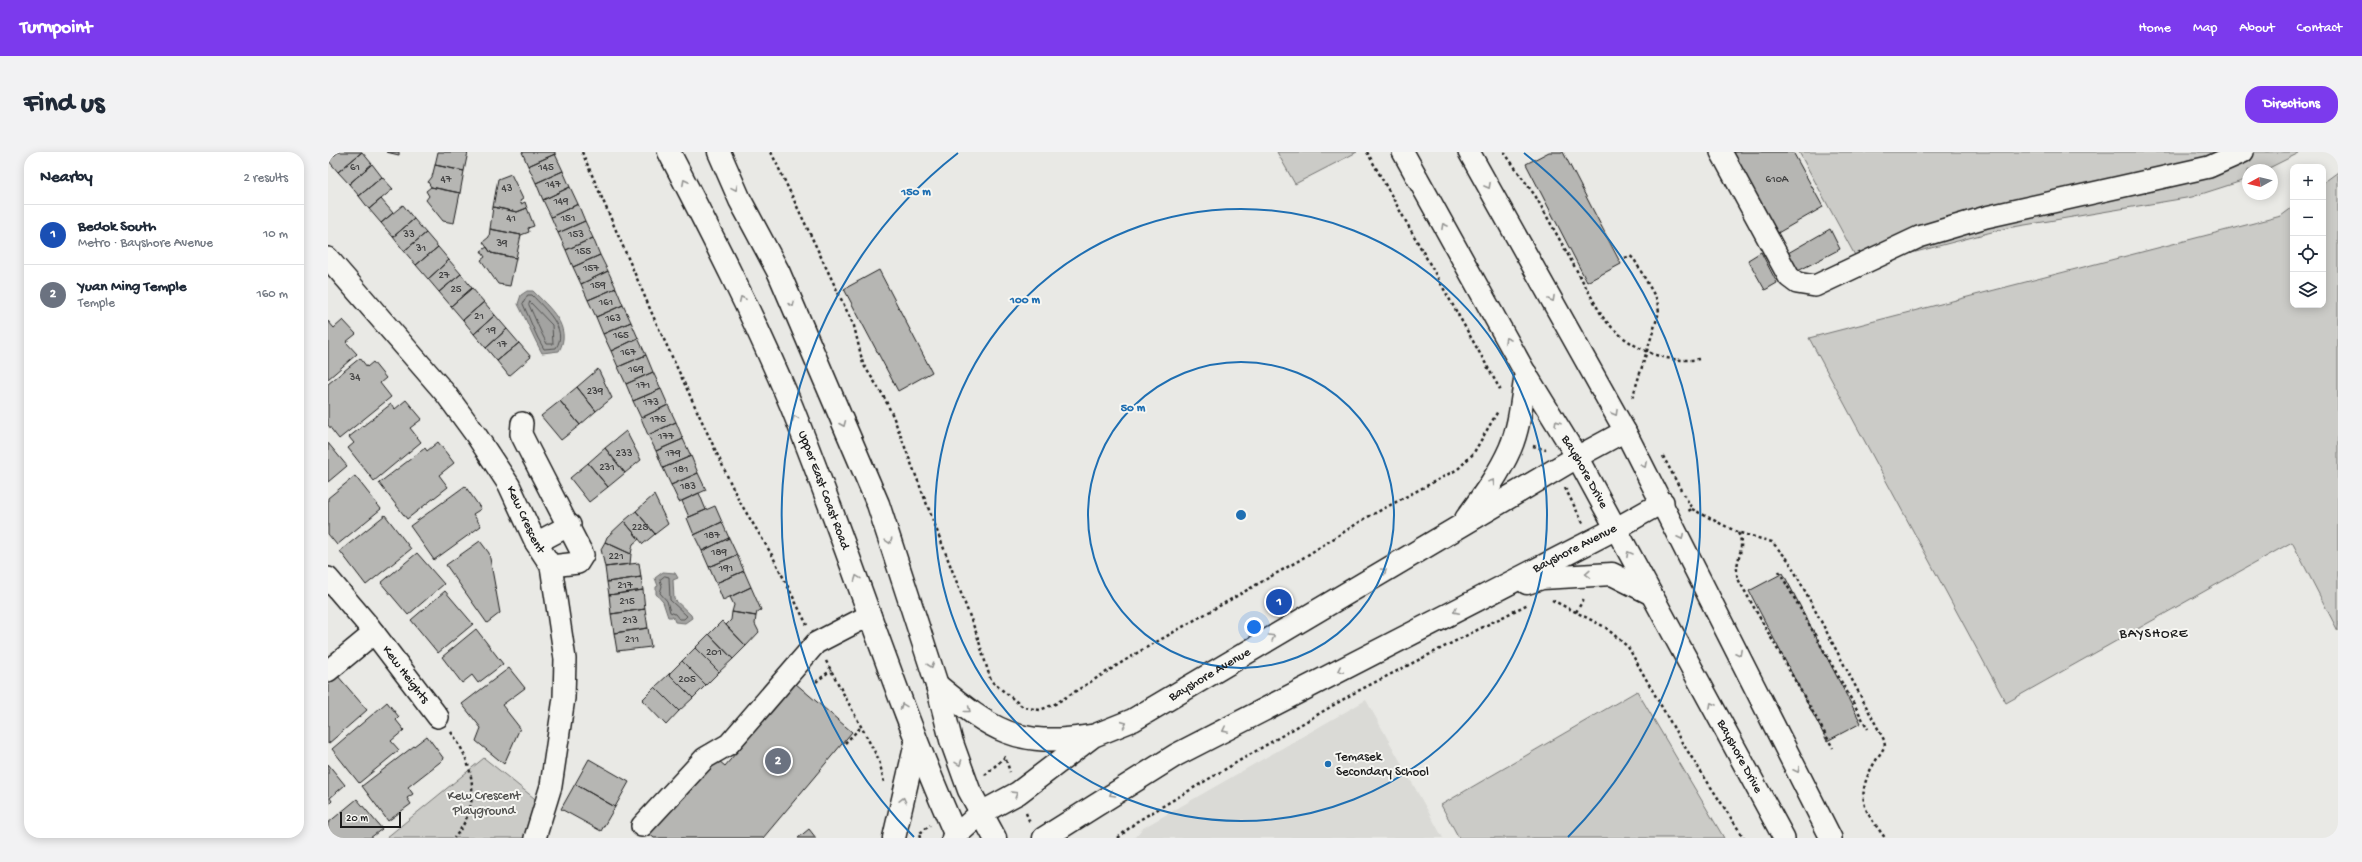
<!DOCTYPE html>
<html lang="en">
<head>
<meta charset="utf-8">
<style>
  :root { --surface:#fff; --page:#f2f2f3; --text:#1f2937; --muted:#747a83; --line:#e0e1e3; --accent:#7c3aed }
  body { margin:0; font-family:"Gochi Hand",sans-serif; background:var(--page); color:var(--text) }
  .controls { position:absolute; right:12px; top:12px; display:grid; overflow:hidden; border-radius:8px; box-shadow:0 2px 10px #0003 }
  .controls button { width:36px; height:36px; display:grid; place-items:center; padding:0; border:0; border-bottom:1px solid var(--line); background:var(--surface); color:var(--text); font:20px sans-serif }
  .compass { position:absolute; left:1914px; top:12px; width:36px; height:36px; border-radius:50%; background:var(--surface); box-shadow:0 2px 10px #0003; rotate:262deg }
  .scale { position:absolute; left:12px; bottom:10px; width:61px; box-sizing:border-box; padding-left:4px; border:2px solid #1c1c1c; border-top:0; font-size:11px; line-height:14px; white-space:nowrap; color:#1c1c1c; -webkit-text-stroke:3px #f6f6f2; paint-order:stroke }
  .you { position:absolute; left:926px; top:475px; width:14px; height:14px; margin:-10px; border:3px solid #fff; border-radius:50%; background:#1a73e8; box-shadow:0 0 0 6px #1a73e833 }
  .badge { display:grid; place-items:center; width:26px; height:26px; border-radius:50%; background:var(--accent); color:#fff; font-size:13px; font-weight:700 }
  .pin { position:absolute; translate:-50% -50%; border:2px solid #fff; box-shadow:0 1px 4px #0006 }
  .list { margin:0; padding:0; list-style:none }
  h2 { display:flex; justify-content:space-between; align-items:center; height:52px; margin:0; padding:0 16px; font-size:17px }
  h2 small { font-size:13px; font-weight:400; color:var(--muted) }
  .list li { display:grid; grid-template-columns:26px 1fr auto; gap:12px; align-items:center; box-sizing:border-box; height:60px; padding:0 16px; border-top:1px solid var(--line) }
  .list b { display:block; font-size:15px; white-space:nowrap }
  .list p { margin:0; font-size:13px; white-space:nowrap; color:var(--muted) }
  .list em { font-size:13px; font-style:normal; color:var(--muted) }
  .icon { flex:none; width:22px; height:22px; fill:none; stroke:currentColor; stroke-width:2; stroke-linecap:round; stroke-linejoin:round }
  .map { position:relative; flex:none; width:2010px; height:686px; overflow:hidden; border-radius:16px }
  header { display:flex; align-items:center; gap:24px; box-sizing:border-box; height:56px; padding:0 20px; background:var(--accent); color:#fff }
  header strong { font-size:19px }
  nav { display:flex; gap:22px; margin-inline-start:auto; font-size:14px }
  .intro { display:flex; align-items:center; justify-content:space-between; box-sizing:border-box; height:96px; padding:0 24px }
  h1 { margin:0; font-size:28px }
  .button { padding:10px 18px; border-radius:16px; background:var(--accent); color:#fff; font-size:14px; font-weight:700 }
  main { display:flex; gap:24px; padding:0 24px }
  aside { flex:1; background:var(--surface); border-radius:16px; box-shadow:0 2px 10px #0003 }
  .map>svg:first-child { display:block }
</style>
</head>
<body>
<header>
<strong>Turnpoint</strong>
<nav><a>Home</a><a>Map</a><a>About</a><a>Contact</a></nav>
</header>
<div class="intro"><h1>Find us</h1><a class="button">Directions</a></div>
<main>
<aside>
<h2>Nearby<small>2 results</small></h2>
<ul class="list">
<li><span class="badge" style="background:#1a4fb4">1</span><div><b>Bedok South</b><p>Metro · Bayshore Avenue</p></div><em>10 m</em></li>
<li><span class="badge" style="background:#6b7280">2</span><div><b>Yuan Ming Temple</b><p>Temple</p></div><em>160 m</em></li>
</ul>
</aside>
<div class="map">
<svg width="2010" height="686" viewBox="0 0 2010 686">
  <rect width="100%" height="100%" fill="#e9e9e5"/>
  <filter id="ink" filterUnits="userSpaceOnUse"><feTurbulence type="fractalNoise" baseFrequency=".025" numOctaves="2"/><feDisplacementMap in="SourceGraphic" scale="8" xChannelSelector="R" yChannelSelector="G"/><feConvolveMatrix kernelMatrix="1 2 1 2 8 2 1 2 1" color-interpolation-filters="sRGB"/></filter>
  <g filter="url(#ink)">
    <path fill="#dadad6" d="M1038,548L1115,686H806L815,676Z"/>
    <path fill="#cbcbc7" stroke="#747472" d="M949,0H1029L967,32Z
      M1471,0H1973L1937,18H1920V26L1917,28L1864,45L1679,76L1580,102L1536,120Z
      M2010,20V479L1964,390L1678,551L1481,186L1953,64L1965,55V153H1995V31Z
      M1309,539L1396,686H1131L1113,653Z
      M156,606L211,650L199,686H58Z"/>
    <path fill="#a3a3a1" stroke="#6d6d6c" d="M199,139H205C221,155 245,175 231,199L214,201C205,185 199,169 190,152L193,143Z
      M335,420L347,421L350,426L345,428L346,447L363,463L364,466L357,471L347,470L345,465H340L335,450L328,442V435L330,434L327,426Z"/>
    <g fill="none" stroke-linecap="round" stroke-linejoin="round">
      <path stroke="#525251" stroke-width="1" d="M200,143H204C216,156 241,177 228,196L216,197C207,183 202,167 195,152Z
        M202,150L224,173L225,192H219C212,179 207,166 201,153Z
        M337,424L341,425L342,448L359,464L356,467H351L347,462L342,460L339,449L332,441L334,434L332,428Z"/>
    </g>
    <path fill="#b6b6b3" stroke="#1c1c1c" d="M0,0H10L0,8Z
      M10,0H34L10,20L0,8Z
      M34,0L44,12L21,32L10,20Z
      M58,0H71V3Z
      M110,0H140L136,19L107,13Z
      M194,0H227V2L200,14Z
      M1221,0H1235L1293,112L1259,130L1198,12Z
      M1403,0H1465L1495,55L1448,82Z
      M227,2L235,19L208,31L200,14Z
      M44,12L54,25L31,44L21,32Z
      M107,13L136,19L132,41L103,35L100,30L104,25Z
      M235,19L242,35L215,48L208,31Z
      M183,22L195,47L192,49L193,52L197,50L199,56L189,60L165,55L170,27Z
      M54,25L65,37L41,57L31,44Z
      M103,35L132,41L126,71L115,69L98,48L101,44L98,39Z
      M242,35L250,52L223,65L215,48Z
      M53,47L65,61L53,71L41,57Z
      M250,52L257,69L230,81L223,65Z
      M75,53L86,67L65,85L53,71Z
      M165,55L189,60L199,56L206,74L200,76L201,80L193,83L162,77Z
      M86,67L98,81L76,99L65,85Z
      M257,69L265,86L238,98L230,81Z
      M162,77L193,83L188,106L163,101L155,90L161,85Z
      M1502,77L1512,97L1470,119L1460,101Z
      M98,81L110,95L88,113L76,99Z
      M265,86L272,103L245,115L238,98Z
      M110,95L121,108L100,127L88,113Z
      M159,95L163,101L188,106L182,134L170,132L153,108L157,105L153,99Z
      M1433,100L1449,131L1437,138L1420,108Z
      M272,103L280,119L253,132L245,115Z
      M121,108L133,122L111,140L100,127Z
      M551,118L604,220L570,239L516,137Z
      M280,119L288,136L260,148L253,132Z
      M133,122L144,136L123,154L111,140Z
      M144,136L156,150L135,168L123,154Z
      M288,136L295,153L268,165L260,148Z
      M156,150L167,163L146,182L135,168Z
      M295,153L303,170L275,182L268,165Z
      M167,163L179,177L158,196L146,182Z
      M15,168L28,182L18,190L29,202L0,227V169L6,176Z
      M303,170L310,186L283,199L275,182Z
      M179,177L191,191L169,209L158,196Z
      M310,186L318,203L290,215L283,199Z
      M191,191L203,205L181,224L169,209Z
      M318,203L325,220L298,232L290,215Z
      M32,206L39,215L45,210L58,226L52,231L63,245L11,287L0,273V232Z
      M270,217L284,246L268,259L249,235Z
      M325,220L333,237L305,249L298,232Z
      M249,235L268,259L252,273L232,249Z
      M333,237L340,253L313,266L305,249Z
      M78,248L94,267L82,276L93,290L46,329L20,296L26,291L21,285L63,252L67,257Z
      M232,249L252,273L233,288L213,264Z
      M340,253L348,270L320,283L313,266Z
      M348,270L355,287L328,299L320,283Z
      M298,279L313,308L297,321L277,296Z
      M355,287L363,304L335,316L328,299Z
      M110,290L126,311L111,323L120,335L79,367L51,331L97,296L99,299Z
      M0,291L19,314L0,330Z
      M277,296L297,321L280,335L260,311Z
      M363,304L370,321L343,333L335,316Z
      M260,311L280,335L261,350L242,326Z
      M370,321L378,338L351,350L343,333Z
      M27,324L53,357L9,393L0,382V346Z
      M137,334L153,357L145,362L153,374L106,408L82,374Z
      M371,341L378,358L361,365L354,349Z
      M326,343L340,372L327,382L308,359Z
      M387,354L394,370L366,383L359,366Z
      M308,359L327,382L315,392L296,369Z
      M57,363L83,397L38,433L12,399Z
      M296,369L311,387L305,392L303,402L277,390L279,385Z
      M394,370L401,386L374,399L366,383Z
      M401,386L409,403L381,415L374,399Z
      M152,389L161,401L172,461L159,471L118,413Z
      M277,390L303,402L302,412L277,415L273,397Z
      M89,401L116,432L80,463L53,431Z
      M409,403L416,419L388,431L381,415Z
      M311,411L313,425L279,430L277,415Z
      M416,419L423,435L395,448L388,431Z
      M1455,421L1533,571L1499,589L1421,439Z
      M313,425L315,438L281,443L279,430Z
      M423,435L433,458L429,460L428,464L404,460L406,453L402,445Z
      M315,438L317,457L283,462L281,443Z
      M117,439L145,472L110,501L83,468Z
      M317,457L320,476L286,481L283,462Z
      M404,460L428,464L427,472L431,480L418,494L398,473L403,468Z
      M394,469L418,494L405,507L381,482Z
      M320,476L323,495L289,499L286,481Z
      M148,477L175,512L150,531L144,523L134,531L114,505Z
      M381,482L405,507L391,520L367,496Z
      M367,496L391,520L378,533L354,509Z
      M354,509L378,533L365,546L341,522Z
      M181,516L197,536L174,553L192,576L176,612L148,589L153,576L134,552Z
      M341,522L365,546L351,559L327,535Z
      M9,523L39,558L0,592V531Z
      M467,531L524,580L435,686H326L320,681L385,604L397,614Z
      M327,535L351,559L338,573L314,548Z
      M59,550L71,565L68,568L76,578L63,589L71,598L31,631L4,597Z
      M99,584L116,607L80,635L85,642L79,646L83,652L60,669L34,634Z
      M261,607L301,630L287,655L247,632Z
      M0,612L17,633L2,646L4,649L0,653Z
      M247,632L287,655L273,679L233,657Z
      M29,647L54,677L42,686H0V671Z
      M481,677L488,686H470Z"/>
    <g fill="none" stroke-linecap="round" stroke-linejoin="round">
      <g stroke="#1c1c1c" stroke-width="24">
        <g id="minor">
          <path id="s1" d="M1075,0L1198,222L1249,305L1456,686"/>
          <path d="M1141,0L1297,279L1503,686"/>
          <path d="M1393,0L1461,125L1469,131L1487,134L1591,85L1658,65L1881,15L1915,0"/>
          <path id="s2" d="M0,106L118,242L148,283L181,333L208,391L223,414L237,507L236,546L223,634L207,686"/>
          <path d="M194,271L193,282L199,294L255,403L250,411L223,414"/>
          <path d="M1249,305L1297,279"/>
          <path d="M1287,377L1335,350"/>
          <path d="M208,391L242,373"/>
          <path id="s3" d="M0,426L40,473L110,565"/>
          <path d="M0,519L46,481"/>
          <path d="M314,674L377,606L401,592L488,491L542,463"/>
        </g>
      </g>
      <g stroke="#1c1c1c" stroke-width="25">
        <g id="major">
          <path id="s4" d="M341,0C384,83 427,167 463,253C521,396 566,544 629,686"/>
          <path d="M391,0L412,48L451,121L550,352L609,533L623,588L641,638L667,686"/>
          <path d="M1138,367C1154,345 1171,322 1182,297C1192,274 1194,246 1198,222"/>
          <path d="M1199,431L1214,426L1284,422L1322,441"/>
          <path d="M609,533C664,578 689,596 762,584"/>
          <path d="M566,686L588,591"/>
          <path id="s5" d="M625,686L653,661L690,641L765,584L805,568L1249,305"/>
          <path d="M716,686L848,603L1287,377"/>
        </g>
      </g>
      <path stroke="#1c1c1c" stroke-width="2.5" stroke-dasharray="3 3" stroke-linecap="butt" d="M254,0L326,166L410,347L444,403L479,473
        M443,0L526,174L535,212L555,243L565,264L649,483L663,529L695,555L712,558L727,552L809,501L970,409L1038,366L1130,317L1145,302L1170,259
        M1039,0L1173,239
        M1176,0L1208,45L1274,164C1296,193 1334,213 1371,207
        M1297,106L1302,104L1306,107L1329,148L1331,160L1304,247
        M1205,294L1218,298
        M1335,304L1353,338
        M1237,336L1255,371
        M1356,342L1364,357L1360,359
        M1364,357L1409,380L1444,390L1461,409L1556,588L1557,594C1546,612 1529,633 1538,657C1542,667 1551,677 1557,686
        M1410,381C1419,396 1405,410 1410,427L1505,596
        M1451,419L1540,577
        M1224,448L1277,475L1300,495L1353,589L1416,686
        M1248,460L1257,445
        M498,509L551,608L556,630
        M488,530L503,518
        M123,580C147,613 154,653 126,686
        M517,591L533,575
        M657,623L677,605L682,620
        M698,661L702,671
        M592,686L591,682L602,673
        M790,686L808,670L1026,541L1200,452"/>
      <use href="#minor" stroke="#f6f6f2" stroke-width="21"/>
      <use href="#major" stroke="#f6f6f2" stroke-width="22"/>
    </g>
    <defs><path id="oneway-chevron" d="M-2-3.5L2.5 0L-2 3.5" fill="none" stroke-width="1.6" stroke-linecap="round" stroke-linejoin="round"/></defs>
    <g stroke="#949492">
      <use href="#oneway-chevron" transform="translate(357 30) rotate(-117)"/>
      <use href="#oneway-chevron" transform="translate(1160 34) rotate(61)"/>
      <use href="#oneway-chevron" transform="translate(407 36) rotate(66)"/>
      <use href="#oneway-chevron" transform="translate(1116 74) rotate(-119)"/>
      <use href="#oneway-chevron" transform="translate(414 147) rotate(-115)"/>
      <use href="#oneway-chevron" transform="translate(1224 147) rotate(61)"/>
      <use href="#oneway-chevron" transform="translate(464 152) rotate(67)"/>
      <use href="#oneway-chevron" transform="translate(1179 188) rotate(-119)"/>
      <use href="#oneway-chevron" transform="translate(1287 261) rotate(60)"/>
      <use href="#oneway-chevron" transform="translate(467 266) rotate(-111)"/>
      <use href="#oneway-chevron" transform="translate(1229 271) rotate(-122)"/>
      <use href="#oneway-chevron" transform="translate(515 272) rotate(67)"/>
      <use href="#oneway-chevron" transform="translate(1316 313) rotate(62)"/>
      <use href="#oneway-chevron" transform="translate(1164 330) rotate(-57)"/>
      <use href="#oneway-chevron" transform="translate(1353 385) rotate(63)"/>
      <use href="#oneway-chevron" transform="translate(561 389) rotate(73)"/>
      <use href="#oneway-chevron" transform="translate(1301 402) rotate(-119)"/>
      <use href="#oneway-chevron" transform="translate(1056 419) rotate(-31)"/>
      <use href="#oneway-chevron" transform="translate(1260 422) rotate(178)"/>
      <use href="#oneway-chevron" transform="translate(529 426) rotate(-111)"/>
      <use href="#oneway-chevron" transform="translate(1128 459) rotate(153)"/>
      <use href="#oneway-chevron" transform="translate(944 485) rotate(-31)"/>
      <use href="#oneway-chevron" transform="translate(1411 501) rotate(63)"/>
      <use href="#oneway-chevron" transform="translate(603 513) rotate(71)"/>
      <use href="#oneway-chevron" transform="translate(1012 518) rotate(153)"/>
      <use href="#oneway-chevron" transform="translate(1384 553) rotate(-119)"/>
      <use href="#oneway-chevron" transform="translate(575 554) rotate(-110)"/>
      <use href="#oneway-chevron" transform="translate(640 558) rotate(38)"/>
      <use href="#oneway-chevron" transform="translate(796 572) rotate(-22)"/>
      <use href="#oneway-chevron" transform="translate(897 578) rotate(153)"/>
      <use href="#oneway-chevron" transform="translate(631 611) rotate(70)"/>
      <use href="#oneway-chevron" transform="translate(1469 618) rotate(63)"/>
      <use href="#oneway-chevron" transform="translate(687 642) rotate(-32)"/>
      <use href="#oneway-chevron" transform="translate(784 642) rotate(149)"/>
      <use href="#oneway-chevron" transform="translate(575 648) rotate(-77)"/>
    </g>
  </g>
  <g fill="none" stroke="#1f6fb2" stroke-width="2">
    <circle cx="913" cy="363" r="153"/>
    <circle cx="913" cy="363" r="306"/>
    <path d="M586 685A459 459 0 0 1 630 1M1196 1A459 459 0 0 1 1240 685"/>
  </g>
  <circle fill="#1f6fb2" stroke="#f6f6f2" stroke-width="1.5" cx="1000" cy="612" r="4"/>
  <g text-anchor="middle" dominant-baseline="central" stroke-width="4" stroke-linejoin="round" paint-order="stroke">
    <g font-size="11" fill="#424242">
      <text x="27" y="16">61</text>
      <text x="218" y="16">145</text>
      <text x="118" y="28">47</text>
      <text x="1449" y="28">610A</text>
      <text x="225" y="33">147</text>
      <text x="179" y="37">43</text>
      <text x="233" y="50">149</text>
      <text x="183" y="67">41</text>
      <text x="240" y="67">151</text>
      <text x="81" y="83">33</text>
      <text x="248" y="83">153</text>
      <text x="174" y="92">39</text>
      <text x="93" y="97">31</text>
      <text x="255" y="100">155</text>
      <text x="263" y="117">157</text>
      <text x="116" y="124">27</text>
      <text x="270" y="134">159</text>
      <text x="128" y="138">25</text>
      <text x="278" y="151">161</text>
      <text x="151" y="165">21</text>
      <text x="285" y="167">163</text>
      <text x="163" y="179">19</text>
      <text x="293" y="184">165</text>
      <text x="174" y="193">17</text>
      <text x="300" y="201">167</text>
      <text x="308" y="218">169</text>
      <text x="27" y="226">34</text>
      <text x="315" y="234">171</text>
      <text x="267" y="240">239</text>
      <text x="323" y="251">173</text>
      <text x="330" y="268">175</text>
      <text x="338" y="285">177</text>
      <text x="296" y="302">233</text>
      <text x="345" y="302">179</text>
      <text x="279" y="316">231</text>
      <text x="353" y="318">181</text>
      <text x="360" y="335">183</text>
      <text x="312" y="376">225</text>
      <text x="384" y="384">187</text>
      <text x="391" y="401">189</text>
      <text x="288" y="405">221</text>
      <text x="398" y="417">191</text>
      <text x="297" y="434">217</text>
      <text x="299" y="450">215</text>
      <text x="302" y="469">213</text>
      <text x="304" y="488">211</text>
      <text x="386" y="501">201</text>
      <text x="359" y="528">205</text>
    </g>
    <g font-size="13" fill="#1c1c1c" stroke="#f6f6f2">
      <text stroke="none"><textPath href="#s1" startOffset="368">Bayshore Drive</textPath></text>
      <text stroke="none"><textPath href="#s4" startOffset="372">Upper East Coast Road</textPath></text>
      <text stroke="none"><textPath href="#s2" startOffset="329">Kew Crescent</textPath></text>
      <text transform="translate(1247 397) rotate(-27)">Bayshore Avenue</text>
      <text stroke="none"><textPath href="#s5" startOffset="306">Bayshore Avenue</textPath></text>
      <text stroke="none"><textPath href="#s3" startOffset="124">Kew Heights</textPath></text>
      <text stroke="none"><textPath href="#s1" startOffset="692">Bayshore Drive</textPath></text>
    </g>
    <g font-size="13" fill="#1c1c1c" stroke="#f6f6f2" text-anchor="start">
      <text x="1008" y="605">Temasek<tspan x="1008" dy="15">Secondary School</tspan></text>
    </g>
    <g font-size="13" fill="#51514f" stroke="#f6f6f2">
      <text x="156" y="644">Kew Crescent<tspan x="156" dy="15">Playground</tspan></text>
    </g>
    <g font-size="14" letter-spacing="1" fill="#1c1c1c" stroke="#f6f6f2">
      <text x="1826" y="482">BAYSHORE</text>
    </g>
  </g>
  <circle cx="913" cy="363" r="6" fill="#1f6fb2" stroke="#f6f6f2" stroke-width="2"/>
  <g font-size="12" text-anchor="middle" font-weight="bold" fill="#1f6fb2" stroke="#f6f6f2" stroke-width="4" stroke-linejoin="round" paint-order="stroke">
    <text x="588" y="43">150 m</text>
    <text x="697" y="151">100 m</text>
    <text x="805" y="259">50 m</text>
  </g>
</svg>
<div class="controls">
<button>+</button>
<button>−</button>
<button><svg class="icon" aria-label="locate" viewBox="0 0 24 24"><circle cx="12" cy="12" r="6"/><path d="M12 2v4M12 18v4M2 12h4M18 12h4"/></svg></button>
<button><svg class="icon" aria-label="layers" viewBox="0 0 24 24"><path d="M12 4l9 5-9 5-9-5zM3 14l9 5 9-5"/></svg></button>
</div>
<svg class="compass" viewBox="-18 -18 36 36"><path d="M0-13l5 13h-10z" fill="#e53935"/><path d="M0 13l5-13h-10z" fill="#747a83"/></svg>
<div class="scale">20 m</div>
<div class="you"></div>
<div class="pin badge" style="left:951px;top:450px;background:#1a4fb4">1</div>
<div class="pin badge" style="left:450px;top:609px;background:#6b7280">2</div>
</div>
</main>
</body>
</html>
